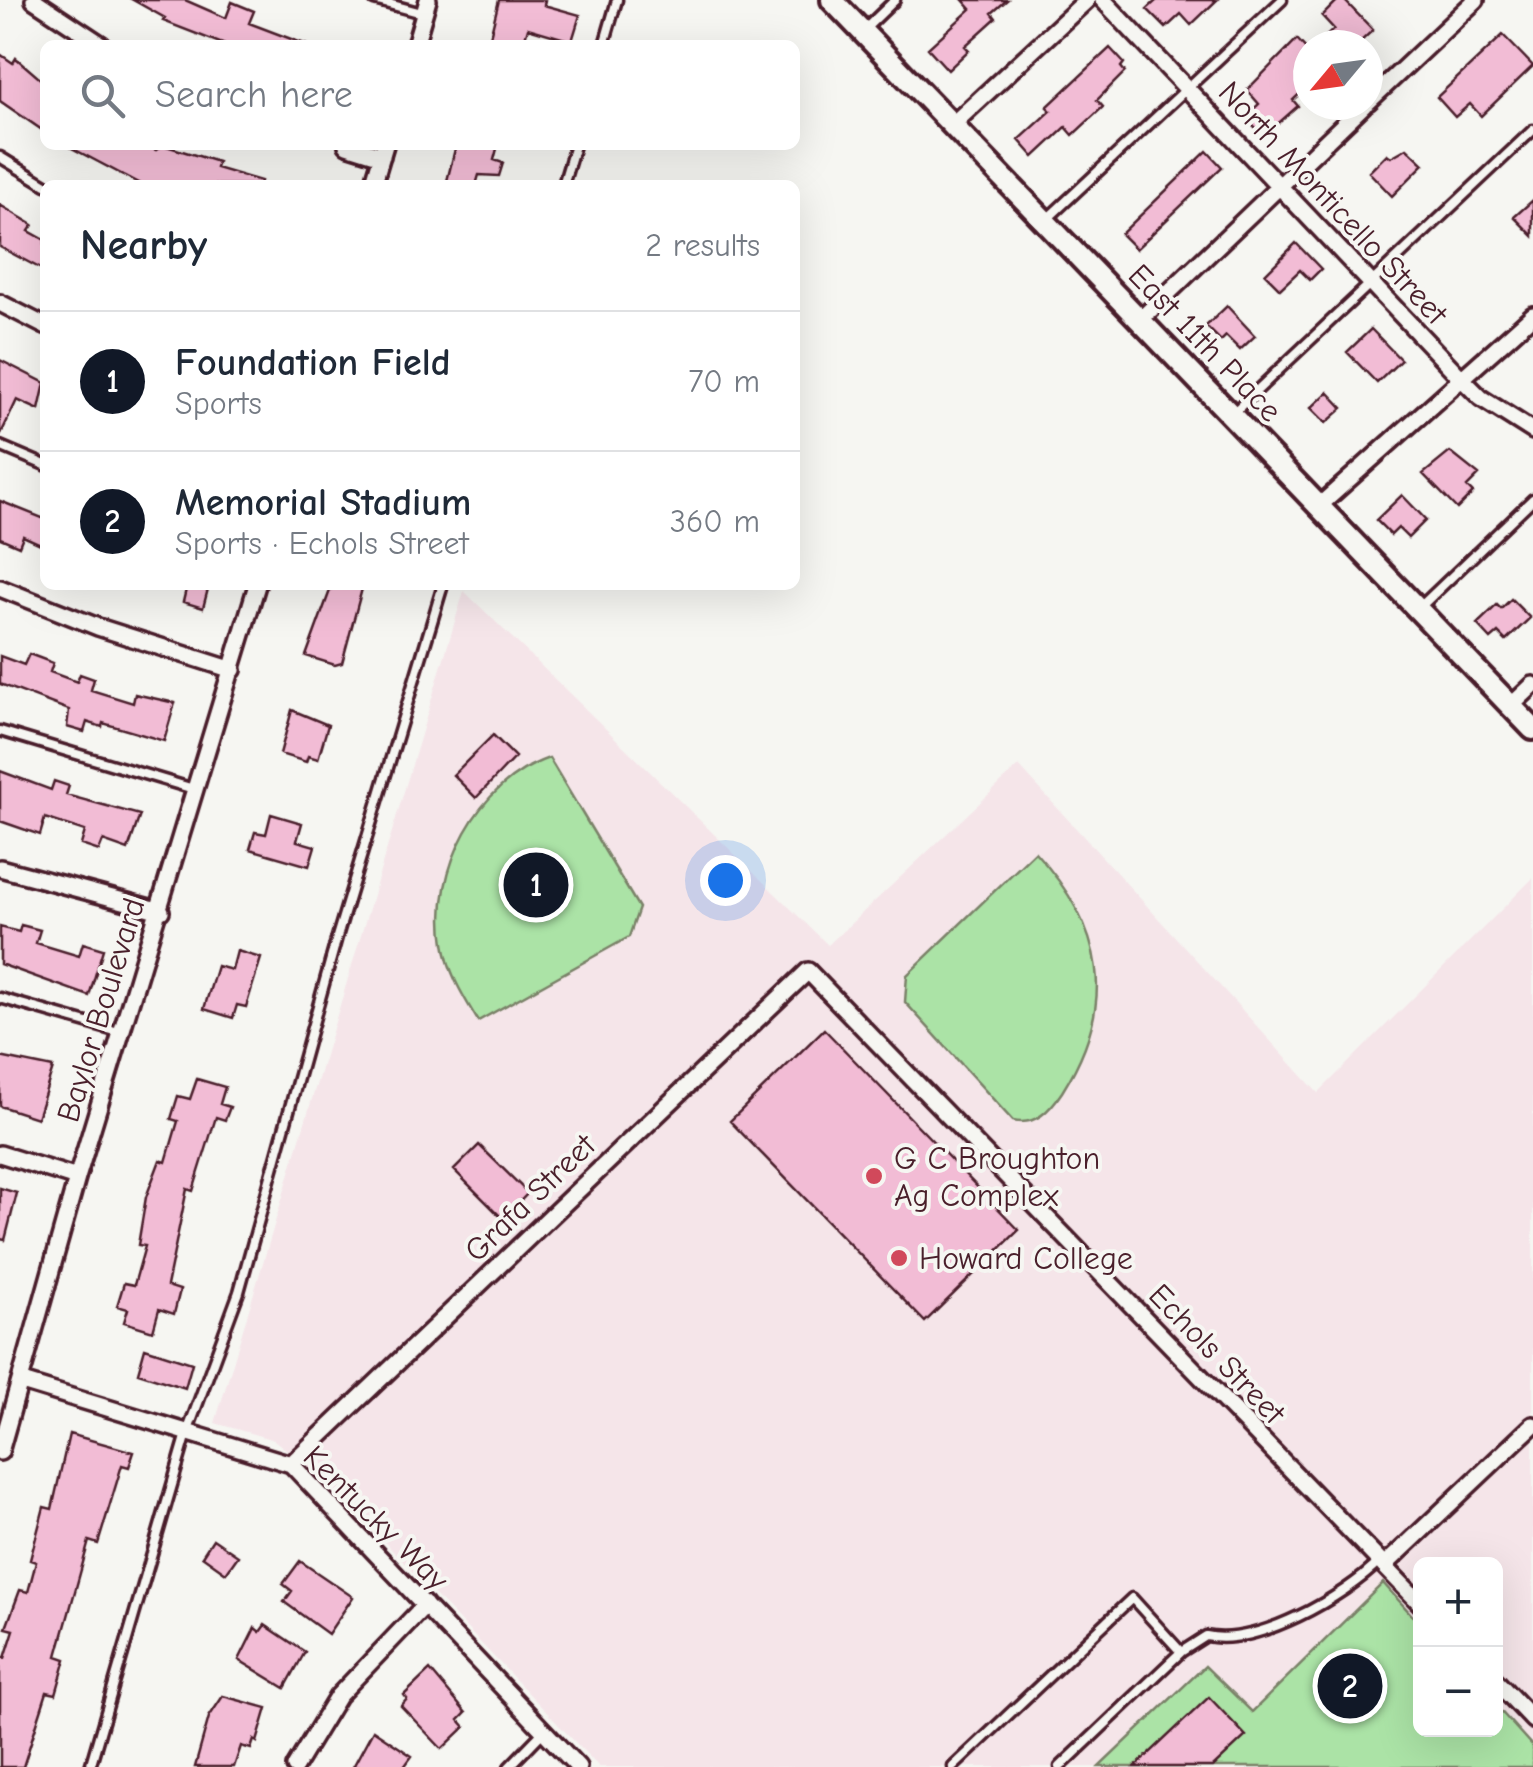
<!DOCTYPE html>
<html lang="en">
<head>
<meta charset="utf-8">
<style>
  :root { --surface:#fff; --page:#f6f6f7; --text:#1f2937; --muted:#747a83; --line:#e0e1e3; --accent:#111827 }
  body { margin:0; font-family:"Comic Neue",sans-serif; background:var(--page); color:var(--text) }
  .controls { position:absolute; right:30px; bottom:30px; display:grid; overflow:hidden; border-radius:15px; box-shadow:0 10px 40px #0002 }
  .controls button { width:90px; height:90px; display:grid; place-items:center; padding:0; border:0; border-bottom:2px solid var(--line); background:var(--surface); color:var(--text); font:50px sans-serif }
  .compass { position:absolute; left:1293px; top:30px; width:90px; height:90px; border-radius:50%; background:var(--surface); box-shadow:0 10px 40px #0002; rotate:241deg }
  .you { position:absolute; left:725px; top:880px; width:35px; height:35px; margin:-25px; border:8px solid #fff; border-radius:50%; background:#1a73e8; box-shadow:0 0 0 15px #1a73e833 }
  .badge { display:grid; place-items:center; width:65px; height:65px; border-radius:50%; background:var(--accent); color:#fff; font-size:32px; font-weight:700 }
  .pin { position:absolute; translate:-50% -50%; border:5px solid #fff; box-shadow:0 2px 10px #0006 }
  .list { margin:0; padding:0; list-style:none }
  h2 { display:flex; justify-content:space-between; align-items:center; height:130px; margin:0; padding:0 40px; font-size:42px }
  h2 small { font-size:32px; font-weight:400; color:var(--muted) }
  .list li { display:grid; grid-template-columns:65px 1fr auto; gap:30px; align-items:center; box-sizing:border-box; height:140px; padding:0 40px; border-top:2px solid var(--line) }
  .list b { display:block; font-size:38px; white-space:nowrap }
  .list p { margin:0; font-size:32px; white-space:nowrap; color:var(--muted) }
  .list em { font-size:32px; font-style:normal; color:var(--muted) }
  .icon { flex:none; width:55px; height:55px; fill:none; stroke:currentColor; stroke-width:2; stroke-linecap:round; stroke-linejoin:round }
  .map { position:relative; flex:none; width:1533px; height:1767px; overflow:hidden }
  .search { position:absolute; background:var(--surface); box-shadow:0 10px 40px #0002; left:40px; top:40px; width:760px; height:110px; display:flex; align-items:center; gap:25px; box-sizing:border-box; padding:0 35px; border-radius:15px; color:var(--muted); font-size:38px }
  .panel { position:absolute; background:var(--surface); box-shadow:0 10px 40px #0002; left:40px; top:180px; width:760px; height:410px; border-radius:15px }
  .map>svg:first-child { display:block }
</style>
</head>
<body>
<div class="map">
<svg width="1533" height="1767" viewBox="0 0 1533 1767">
  <rect width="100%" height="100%" fill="#f6f6f2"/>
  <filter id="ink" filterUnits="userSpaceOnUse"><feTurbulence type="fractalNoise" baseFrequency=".01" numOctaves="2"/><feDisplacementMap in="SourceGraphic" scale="20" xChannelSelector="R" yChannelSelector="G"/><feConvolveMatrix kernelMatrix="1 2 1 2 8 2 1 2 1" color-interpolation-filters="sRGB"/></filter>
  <g filter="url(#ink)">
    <path fill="#f5e5e9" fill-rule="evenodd" d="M464,591L828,945L1019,766L1318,1093L1533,878V1767H599L326,1481L274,1440L215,1423ZM1420,1564H1496V1730H1420Z"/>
    <path fill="#abe3a6" stroke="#7a8168" stroke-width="2.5" d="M549,758L639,908L629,937L478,1021C463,996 448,972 444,943C432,870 477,783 549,758Z
      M1035,852C1105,928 1118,1003 1062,1092C1050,1110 1036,1126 1013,1121L905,1002L907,975Z
      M1383,1583L1420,1624V1730H1496V1706L1533,1747V1767H1099L1205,1666L1252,1712Z"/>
    <path fill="#f2bcd5" stroke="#4a1f2b" stroke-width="2.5" d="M133,0H185L226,18L232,2L254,11L249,23L307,45H225L163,21L165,18Z
      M499,0H545L544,5L580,15L572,41L528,28L523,45H488Z
      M963,0H1007L992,13L996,18L965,46L969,50L948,70L928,48L971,9Z
      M1157,0H1217L1191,25L1181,14L1166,28L1147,9Z
      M1338,0H1344L1373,30L1357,45H1317L1334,29L1322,16Z
      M1503,35L1533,66L1481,116L1470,104L1455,117L1437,97Z
      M1297,39L1308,51V86L1293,100L1298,106L1264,136L1245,117L1259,104L1247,90Z
      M1110,48L1124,63L1121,67L1125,72L1097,100L1103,107L1073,135L1066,127L1034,157L1019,140L1051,111L1047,107Z
      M0,54L13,63L16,58L45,83V132L0,101Z
      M66,145H144L156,150L163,145L218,162L216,168L261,181L260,185H142Z
      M456,145H498L494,160L503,163L499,176L479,175L476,185H446Z
      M1407,148L1424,164L1392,196L1369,172L1387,154L1391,157Z
      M1207,151L1222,167L1136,249L1121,234Z
      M1533,200V236L1514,217Z
      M0,205L33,225L29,231L45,240V271L0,247Z
      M1296,243L1321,269L1310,280L1300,270L1280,289L1265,274Z
      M1227,306L1255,336L1240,350L1226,336L1221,341L1206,326Z
      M1371,329L1401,360L1377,383L1347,352Z
      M0,360L45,383L39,410L17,400L0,436Z
      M1328,392L1343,408L1326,423L1311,408Z
      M1450,452L1479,475L1467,487L1473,493L1457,509L1423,474Z
      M1402,495L1426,520L1408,538L1398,528L1391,535L1376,520Z
      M0,501L45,519V546L23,536L19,546L0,538Z
      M187,585H209L203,608L183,602Z
      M332,585H363L342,663L335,665L306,656Z
      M1511,599L1530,618L1506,641L1498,633L1491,639L1477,624L1497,605L1501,609Z
      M29,654L53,663L50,672L77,682L80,674L94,679L91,690L133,703L135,694L175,703L164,741L103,723L102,727L87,722L84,732L67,727L69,710L0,684V656L24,665Z
      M292,710L328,725L318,759L308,756L306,762L280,754Z
      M493,735L515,757L476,798L453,775Z
      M0,771L51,790L54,781L69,786L66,795L140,815L128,850L103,841L99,851L81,845L85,831L45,818L40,835L0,821Z
      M271,814L302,823L297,841L315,846L309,866L250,849L255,832L266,834Z
      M21,925L40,930L36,943L79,956L83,943L103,949L89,996L0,964V927L19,932Z
      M237,951L261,958L246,1007L237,1005L233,1018L204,1009L217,966L232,970Z
      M824,1029L1019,1230L925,1322L730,1121Z
      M0,1057L53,1068L37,1118L0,1106Z
      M197,1079L225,1087L220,1104L230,1107L225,1120L216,1117L193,1191L187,1189L167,1286L180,1290L174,1314L159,1309L153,1331L124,1322L128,1309L117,1306L124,1283L134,1285L145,1246L138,1245L146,1197L160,1160L166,1162L178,1121L171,1119L178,1096L190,1099Z
      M479,1145L528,1193L503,1219L454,1170Z
      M0,1188L17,1193L5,1240L0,1239Z
      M145,1348L192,1363L185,1388L138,1373Z
      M69,1434L134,1452L129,1467L122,1465L98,1544L89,1541L57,1656L66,1659L56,1694L47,1692L23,1767H0V1657L5,1658L14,1630L6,1628L20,1590L28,1592L36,1562L30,1560L44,1507L52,1509Z
      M213,1539L238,1556L226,1573L202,1556Z
      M300,1561L353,1597L328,1634L284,1602L292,1591L283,1584Z
      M265,1625L305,1652L285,1688L239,1660L255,1628L260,1632Z
      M430,1670L466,1713L459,1720L465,1727L442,1749L401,1706L407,1699L404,1695Z
      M223,1696L267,1708L257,1742L254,1740L251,1749L241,1746L234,1767H195L209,1717Z
      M1209,1697L1246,1736L1213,1767H1135Z
      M373,1730L412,1756L404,1767H353Z"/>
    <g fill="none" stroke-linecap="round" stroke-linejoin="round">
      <g stroke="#4a1f2b" stroke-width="15">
        <path id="service" d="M374,0L422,13
          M863,31L895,0
          M604,45L617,0
          M0,157L46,185
          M563,185L575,145
          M1046,220L1282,0
          M1232,414L1533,130
          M0,446L45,465
          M1418,609L1533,499
          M0,731L197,790
          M0,998L122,1033
          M90,1767L188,1430L239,1292L337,937L443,585
          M509,1767L544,1731
          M953,1767L1132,1598L1181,1652
          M1060,1767L1181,1652L1206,1636C1257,1647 1344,1597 1380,1561"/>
      </g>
      <g stroke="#4a1f2b" stroke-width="22">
        <path id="minor" d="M34,0L102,45
          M1103,0L1460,377L1481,398L1533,431
          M415,45L428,0
          M1368,102L1476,0
          M953,124L1087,0
          M347,145L382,156
          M373,185L385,145
          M0,303L45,326
          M1141,319L1364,105
          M1319,506L1533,315
          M0,588L98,627L233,670
          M1511,706L1533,685
          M0,868L161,911
          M0,1154L77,1178
          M22,1382L291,1464L578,1767
          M0,1452L77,1178L257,585
          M291,1464L808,971L1420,1603
          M1384,1566L1533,1425
          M1496,1681L1533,1720
          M295,1767L338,1696L425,1605"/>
      </g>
      <g stroke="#4a1f2b" stroke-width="28">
        <path id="tertiary" d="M832,0L1533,729"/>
      </g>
      <use href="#service" stroke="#f6f6f2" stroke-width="8"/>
      <use href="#minor" stroke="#f6f6f2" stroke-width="15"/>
      <use href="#tertiary" stroke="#f6f6f2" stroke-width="20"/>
    </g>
  </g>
  <g fill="#d1495b" stroke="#f6f6f2" stroke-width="4">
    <circle cx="874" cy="1176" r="10"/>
    <circle cx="899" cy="1258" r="10"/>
  </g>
  <g text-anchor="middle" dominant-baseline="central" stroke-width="8" stroke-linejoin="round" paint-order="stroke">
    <g font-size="32" fill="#4a1f2b" stroke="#f6f6f2">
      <text transform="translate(1333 203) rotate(47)">North Monticello Street</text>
      <text transform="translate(1205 343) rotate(46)">East 11th Place</text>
      <text transform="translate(101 1010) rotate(-73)">Baylor Boulevard</text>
      <text transform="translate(530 1198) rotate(-44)">Grafa Street</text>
      <text transform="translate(1217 1354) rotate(46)">Echols Street</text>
      <text transform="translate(376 1518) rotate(45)">Kentucky Way</text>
    </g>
    <g font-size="32" fill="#4a1f2b" stroke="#f6f6f2" text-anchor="start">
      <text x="894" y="1158">G C Broughton<tspan x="894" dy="37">Ag Complex</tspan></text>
      <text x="919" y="1258">Howard College</text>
    </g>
  </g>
</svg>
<div class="controls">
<button>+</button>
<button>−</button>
</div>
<svg class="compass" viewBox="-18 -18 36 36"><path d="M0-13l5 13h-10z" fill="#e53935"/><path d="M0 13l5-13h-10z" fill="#747a83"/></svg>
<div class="you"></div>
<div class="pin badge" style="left:536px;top:885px">1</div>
<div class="pin badge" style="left:1350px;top:1686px">2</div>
<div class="search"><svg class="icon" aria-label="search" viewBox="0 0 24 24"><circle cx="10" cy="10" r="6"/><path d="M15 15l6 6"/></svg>Search here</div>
<section class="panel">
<h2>Nearby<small>2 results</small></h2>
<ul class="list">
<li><span class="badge">1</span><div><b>Foundation Field</b><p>Sports</p></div><em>70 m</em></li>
<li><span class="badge">2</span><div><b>Memorial Stadium</b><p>Sports · Echols Street</p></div><em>360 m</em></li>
</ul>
</section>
</div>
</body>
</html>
